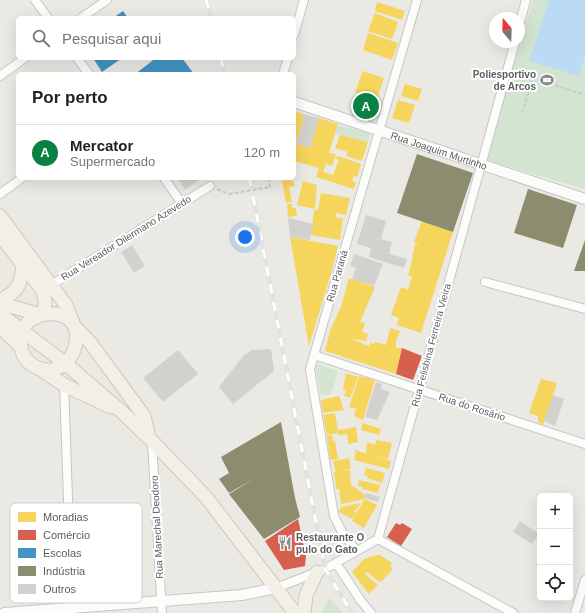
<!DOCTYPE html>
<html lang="pt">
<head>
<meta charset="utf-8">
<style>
  :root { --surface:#fff; --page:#f2f2f2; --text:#222; --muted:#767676; --line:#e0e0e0; --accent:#0b8043 }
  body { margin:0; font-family:Helvetica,sans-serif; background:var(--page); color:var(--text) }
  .controls { position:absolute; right:12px; bottom:12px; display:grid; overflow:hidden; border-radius:6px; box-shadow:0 4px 16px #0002 }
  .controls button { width:36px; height:36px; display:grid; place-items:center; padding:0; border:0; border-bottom:1px solid var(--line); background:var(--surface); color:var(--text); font:20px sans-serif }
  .compass { position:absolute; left:489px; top:12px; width:36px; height:36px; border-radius:50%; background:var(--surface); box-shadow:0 4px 16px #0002; rotate:341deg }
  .you { position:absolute; left:245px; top:237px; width:14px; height:14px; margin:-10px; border:3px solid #fff; border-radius:50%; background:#1a73e8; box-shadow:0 0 0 6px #1a73e833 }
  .badge { display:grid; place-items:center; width:26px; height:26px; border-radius:50%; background:var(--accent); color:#fff; font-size:13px; font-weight:700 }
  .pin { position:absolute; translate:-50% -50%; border:2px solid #fff; box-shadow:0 1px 4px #0006 }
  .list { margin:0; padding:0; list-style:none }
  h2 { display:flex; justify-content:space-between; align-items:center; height:52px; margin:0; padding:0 16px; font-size:17px }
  h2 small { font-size:13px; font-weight:400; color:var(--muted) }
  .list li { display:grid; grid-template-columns:26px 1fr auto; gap:12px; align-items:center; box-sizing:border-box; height:56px; padding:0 16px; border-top:1px solid var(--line) }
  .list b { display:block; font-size:15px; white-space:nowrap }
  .list p { margin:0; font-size:13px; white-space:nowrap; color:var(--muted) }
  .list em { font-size:13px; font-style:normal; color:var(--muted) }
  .icon { flex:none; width:22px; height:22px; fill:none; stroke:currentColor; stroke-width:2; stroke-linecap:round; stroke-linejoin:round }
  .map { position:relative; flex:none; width:585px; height:613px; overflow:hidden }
  .search { position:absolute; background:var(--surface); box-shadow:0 4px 16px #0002; left:16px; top:16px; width:280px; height:44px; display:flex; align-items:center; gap:10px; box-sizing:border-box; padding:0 14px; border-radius:6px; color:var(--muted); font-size:15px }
  .panel { position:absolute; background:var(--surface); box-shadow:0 4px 16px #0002; left:16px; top:72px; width:280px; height:108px; border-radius:6px }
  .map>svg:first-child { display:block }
</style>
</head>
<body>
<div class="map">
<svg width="585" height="613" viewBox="0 0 585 613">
  <rect width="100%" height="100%" fill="#eae9e4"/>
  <path fill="#d3e5d0" d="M533,0H585V189L485,160Z
    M337,125L370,133L368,142L335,134Z
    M315,364L338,371L334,386L330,395H321Z
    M329,598L343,613H321Z"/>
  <path fill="#badbf3" d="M549,0H585V57L579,76L529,61Z"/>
  <path fill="#f6d55c" d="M377,2L405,11L402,20L375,11Z
    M375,13L398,22L392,39L368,31Z
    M368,33L398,43L392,60L363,50Z
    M363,71L384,78L377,99L355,92Z
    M405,84L422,89L418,101L401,96Z
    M398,100L415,105L409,123L392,118Z
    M294,111L303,114L302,118L304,119L296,143L310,148L319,118L338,124L329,153L336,154L332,166L326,164L323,172L333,175L339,160L336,159L338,156L361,164L357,177L354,176L352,181L356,182L354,189L316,177L319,168L294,161Z
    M340,135L368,142L362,161L346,156L348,152L335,148Z
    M292,179L295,186L289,187L292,202L286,203L282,181Z
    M303,181L317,185L315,209L297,205Z
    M321,193L350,198L346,215L336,213L335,217L343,218L340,240L311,235L314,210H318Z
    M287,204H292V208H296L297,216L288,217Z
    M422,221L453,232L421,333L397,325L399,318L391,315L401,287L408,290L412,277L408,275L413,258H412L415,244H419L414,242Z
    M290,237L338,246L331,274L309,346Z
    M349,278L375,287L360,322L365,323L362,332L368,334L366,341L352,339L369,346L370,343L374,344L375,342L386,345L390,328L400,331L396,341V348H402L396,374L325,351L331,328L341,307Z
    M346,373L358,377L350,398L344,396L346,390L343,389Z
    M359,376L375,380L363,420L354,416L356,409L349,407Z
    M541,379L557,383L543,425L538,422V416L529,413Z
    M339,396L344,410L323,413L321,400Z
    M335,413L338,430L356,427L358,442L348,444L347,434L338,435L337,430V433L327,435L323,415Z
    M363,423L381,429L379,435L361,430Z
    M332,435L333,441H335L338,459L330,460L327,436Z
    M376,440L392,443L388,459L366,454L367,442L375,445Z
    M355,450L391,461L389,469L354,460L356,452H354Z
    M349,458L351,469L336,472L333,461Z
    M366,468L385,473L382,483L367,478L368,476L364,475Z
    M350,470L351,485L364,494L365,499L377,505L364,528L352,521L357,514L353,519L338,512L341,507L361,503L354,512L356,513L365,499L341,504L339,489H336L334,472Z
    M359,480L380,485L378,493L362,489L363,487L358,486Z
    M376,555H380L392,563L390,566L393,569L382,581L379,582L367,572L365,574L378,585L369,594L352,572L364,559Z"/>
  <path fill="#d6604d" d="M361,96L376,100L371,117L356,112Z
    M402,348L422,356L413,380L396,374Z
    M298,519L306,556L305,566L284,570L265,541Z
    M396,523L400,525L402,523L412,529L401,546L387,537Z"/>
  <path fill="#4393c3" d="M123,11L128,18H113Z
    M93,58H122L102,72Z
    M156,58H182L194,74H135Z"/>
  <path fill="#8c8c6e" d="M417,154L473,173L453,232L397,213Z
    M528,189L577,205L563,248L514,233Z
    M585,240V271H574Z
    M281,422L295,498L300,517L264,539L229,494L257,477L229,493L219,479L229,473L221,457Z"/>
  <path fill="#d2d1ce" d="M303,114L319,118L310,148L296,143L304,119L302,118Z
    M177,178H202L185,190Z
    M366,215L386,221L381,239L392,242L389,254L407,259L404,268L369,257L371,248L357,244Z
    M288,218L313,224L310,240L290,237Z
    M132,245L145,266L134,273L121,252Z
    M354,254L383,264L374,286L352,279L356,268L350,266Z
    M271,349L274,371L233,404L219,387L244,355L252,350Z
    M178,350L198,374L163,402L143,378Z
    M376,382L382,384L381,389L390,392L377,420L365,417Z
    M553,395L564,399L555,426L544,421Z
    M366,493L380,497L378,502L365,498Z
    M520,521L539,534L532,544L513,532Z"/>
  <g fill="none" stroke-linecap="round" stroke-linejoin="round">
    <g stroke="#c6c7c6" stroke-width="10">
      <path id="minor" d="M35,0L48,18
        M81,18L107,0
        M519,26L526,0
        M294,35L304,0
        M77,58L89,74
        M283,74L288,58
        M0,76L25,58
        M164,178L181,202
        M0,194L22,178
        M485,282L585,309
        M48,287L210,186
        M314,355L585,444
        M64,385L72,613
        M152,442L162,613
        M378,539L513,613
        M357,551L344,536L334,516L310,369L417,0
        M336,563L361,601L371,613
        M276,588L325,569L378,539L515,42
        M575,613L585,580"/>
    </g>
    <g stroke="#c6c7c6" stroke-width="12">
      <g id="tertiary">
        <path id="s1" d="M294,102L585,199"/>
        <path d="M4,613L242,595L276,588"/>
      </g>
    </g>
    <g stroke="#d0c8b3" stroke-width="15">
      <path id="primary" d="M0,216L66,305L73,323
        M0,235L43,291L45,302L44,314
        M0,301C18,291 21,285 23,265
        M0,303L40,315
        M0,314L66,364L122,412L149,438L206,497L295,613
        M40,315C101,302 76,390 34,366C18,357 16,334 29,321C32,319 37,317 40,315Z
        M0,327L20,346
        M77,329L89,341L144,416L149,438
        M40,369L64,385L111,407
        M304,613L306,595L317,572"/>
    </g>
    <path stroke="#c7cbc9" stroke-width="2" stroke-dasharray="4 2" stroke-linecap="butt" d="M522,113L533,78L585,95
      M269,178L270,187
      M217,189L229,194"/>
    <use href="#minor" stroke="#fcfcfb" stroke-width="8"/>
    <use href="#tertiary" stroke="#fcfcfb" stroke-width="10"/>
    <use href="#primary" stroke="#f2efe7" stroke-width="13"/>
    <g stroke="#e2e2e1" stroke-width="4.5">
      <path id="rail" d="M206,0L211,18
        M221,58L224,74
        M249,178L251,186
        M253,196L325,569L352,613"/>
    </g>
    <use href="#rail" stroke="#fff" stroke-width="3" stroke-dasharray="9" stroke-linecap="butt"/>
    <path stroke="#c7cbc9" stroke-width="2" stroke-dasharray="4 2" stroke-linecap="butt" d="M229,194L270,187"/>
  </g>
  <defs>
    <g id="stadium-bare" transform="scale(1.08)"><path d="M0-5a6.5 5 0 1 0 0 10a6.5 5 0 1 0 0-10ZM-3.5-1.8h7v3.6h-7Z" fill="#8c8f90" stroke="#fff" stroke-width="2.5" paint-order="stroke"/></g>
    <g id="restaurant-bare" transform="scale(1.08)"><path d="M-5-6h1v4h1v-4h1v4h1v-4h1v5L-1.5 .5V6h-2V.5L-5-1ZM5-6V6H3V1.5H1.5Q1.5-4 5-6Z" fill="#8c8f90" stroke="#fff" stroke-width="2.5" paint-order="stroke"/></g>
  </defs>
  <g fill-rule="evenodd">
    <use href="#stadium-bare" x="547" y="80"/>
    <use href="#restaurant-bare" x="285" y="543"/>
  </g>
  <g text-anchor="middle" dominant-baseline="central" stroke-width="4" stroke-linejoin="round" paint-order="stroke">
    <g font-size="10" font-weight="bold" fill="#5a5e62" stroke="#fff" text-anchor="end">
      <text x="536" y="74">Poliesportivo<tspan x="536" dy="12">de Arcos</tspan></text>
      <text x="296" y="537" text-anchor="start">Restaurante O<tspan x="296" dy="12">pulo do Gato</tspan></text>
    </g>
    <g font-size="10" fill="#5a5e62" stroke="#fff">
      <text stroke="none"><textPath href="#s1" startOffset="153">Rua Joaquim Murtinho</textPath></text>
      <text transform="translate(126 238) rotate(-32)">Rua Vereador Dilermano Azevedo</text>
      <text transform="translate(337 276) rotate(-74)">Rua Paraná</text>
      <text transform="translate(431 345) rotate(-75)">Rua Felisbina Ferreira Vieira</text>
      <text transform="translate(472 407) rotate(18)">Rua do Rosário</text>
      <text transform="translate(157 527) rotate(-93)">Rua Marechal Deodoro</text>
    </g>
  </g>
  <rect x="10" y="503" width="132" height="100" rx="6" fill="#fff" stroke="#cecfd0" stroke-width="1"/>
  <rect x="18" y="512" width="18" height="10" fill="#f6d55c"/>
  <rect x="18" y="530" width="18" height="10" fill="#d6604d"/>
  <rect x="18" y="548" width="18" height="10" fill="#4393c3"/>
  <rect x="18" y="566" width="18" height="10" fill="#8c8c6e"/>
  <rect x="18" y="584" width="18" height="10" fill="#d2d1ce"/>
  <g font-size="11" fill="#5a5e62">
    <text x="43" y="521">Moradias</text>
    <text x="43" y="539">Comércio</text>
    <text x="43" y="557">Escolas</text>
    <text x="43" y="575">Indústria</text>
    <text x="43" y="593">Outros</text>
  </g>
</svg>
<div class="controls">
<button>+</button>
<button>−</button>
<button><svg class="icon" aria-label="locate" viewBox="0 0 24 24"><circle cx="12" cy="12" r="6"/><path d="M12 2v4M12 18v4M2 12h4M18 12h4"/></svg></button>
</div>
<svg class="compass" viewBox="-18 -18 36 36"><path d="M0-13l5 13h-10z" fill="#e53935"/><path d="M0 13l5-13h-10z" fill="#767676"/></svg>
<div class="you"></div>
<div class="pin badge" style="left:366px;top:106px">A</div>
<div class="search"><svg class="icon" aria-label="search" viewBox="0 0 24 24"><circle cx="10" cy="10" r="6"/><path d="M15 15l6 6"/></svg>Pesquisar aqui</div>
<section class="panel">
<h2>Por perto<small></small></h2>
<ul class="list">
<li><span class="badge">A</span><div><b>Mercator</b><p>Supermercado</p></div><em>120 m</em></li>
</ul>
</section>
</div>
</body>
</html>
